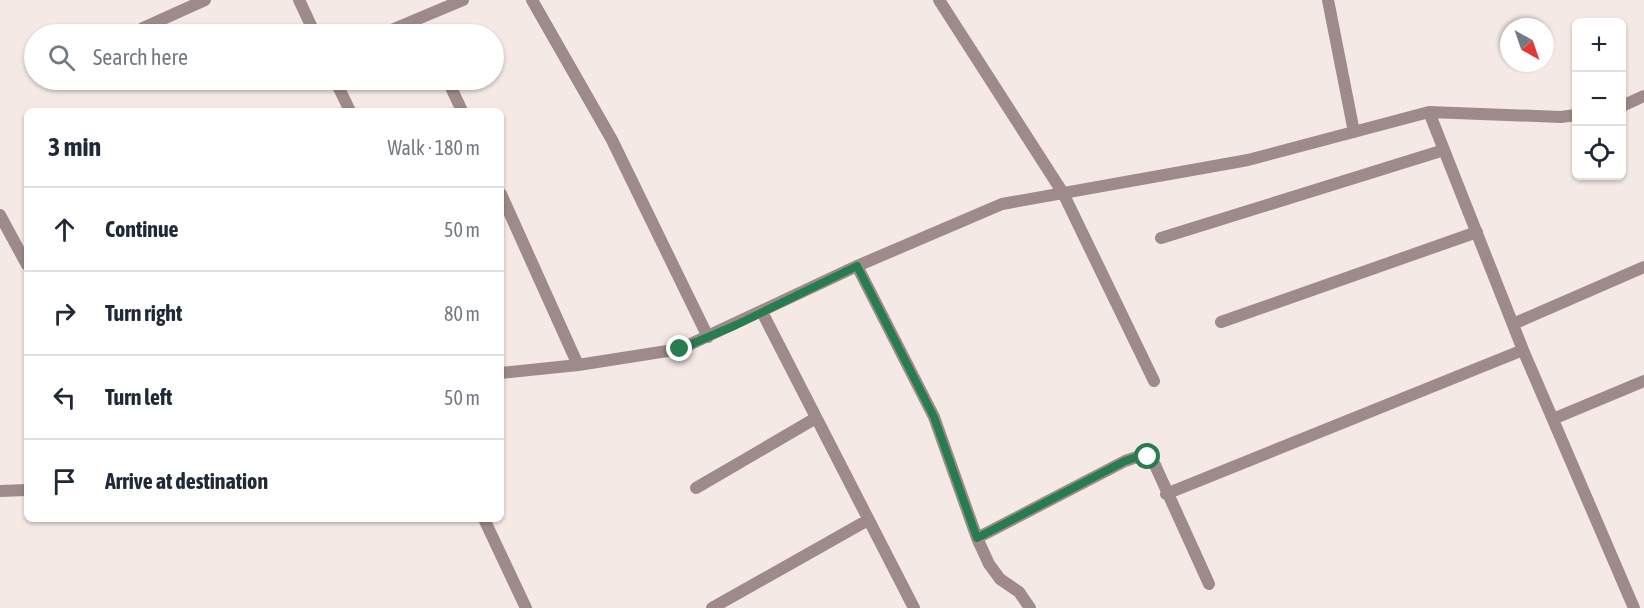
<!DOCTYPE html>
<html lang="en">
<head>
<meta charset="utf-8">
<style>
  :root { --surface:#fff; --page:#f6f6f7; --text:#1f2937; --muted:#747a83; --line:#e0e1e3 }
  body { margin:0; font-family:"Asap Condensed",sans-serif; background:var(--page); color:var(--text) }
  .controls { position:absolute; right:18px; top:18px; display:grid; overflow:hidden; border-radius:9px; box-shadow:0 2px 4px #0004 }
  .controls button { width:54px; height:54px; display:grid; place-items:center; padding:0; border:0; border-bottom:2px solid var(--line); background:var(--surface); color:var(--text); font:30px sans-serif }
  .compass { position:absolute; left:1500px; top:18px; width:54px; height:54px; border-radius:50%; background:var(--surface); box-shadow:0 2px 4px #0004; rotate:140deg }
  .stop { position:absolute; width:18px; height:18px; margin:-14px; border:4px solid #277d50; border-radius:50%; background:#fff }
  .stop.end { background:#277d50; border-color:#fff; box-shadow:0 2px 6px #0008 }
  .list { margin:0; padding:0; list-style:none }
  h2 { display:flex; justify-content:space-between; align-items:center; height:78px; margin:0; padding:0 24px; font-size:26px }
  h2 small { font-size:20px; font-weight:400; color:var(--muted) }
  .list li { display:grid; grid-template-columns:39px 1fr auto; gap:18px; align-items:center; box-sizing:border-box; height:84px; padding:0 24px; border-top:2px solid var(--line) }
  .list b { display:block; font-size:22px; white-space:nowrap }
  .list em { font-size:20px; font-style:normal; color:var(--muted) }
  .icon { flex:none; width:33px; height:33px; fill:none; stroke:currentColor; stroke-width:2; stroke-linecap:round; stroke-linejoin:round }
  .map { position:relative; flex:none; width:1644px; height:608px; overflow:hidden }
  .search { position:absolute; background:var(--surface); box-shadow:0 2px 4px #0004; left:24px; top:24px; width:480px; height:66px; display:flex; align-items:center; gap:15px; box-sizing:border-box; padding:0 21px; border-radius:33px; color:var(--muted); font-size:22px }
  .panel { position:absolute; background:var(--surface); box-shadow:0 2px 4px #0004; left:24px; top:108px; width:480px; height:414px; border-radius:9px }
  .map>svg:first-child { display:block }
</style>
</head>
<body>
<div class="map">
<svg width="1644" height="608" viewBox="0 0 1644 608">
  <rect width="100%" height="100%" fill="#f4e9e5"/>
  <g fill="none" stroke-linecap="round" stroke-linejoin="round">
    <path stroke="#9e8a8b" stroke-width="12" d="M299,0L315,34
      M532,0L612,140L708,337
      M939,0L1063,193L1154,381
      M1328,0L1354,132
      M143,28L205,0
      M382,34L463,0
      M335,80L350,111
      M449,83L462,111
      M1622,106L1644,96
      M1429,112L1523,350L1634,608
      M501,194L578,365
      M0,215L27,265
      M1161,238L1444,150
      M857,266L934,417L977,538L989,564L1000,579L1019,592L1030,608
      M762,312L914,608
      M1221,322L1477,232
      M1513,324L1644,267
      M501,373L578,365L680,349L857,266L1002,204L1248,160L1429,112L1561,117L1576,115
      M1553,419L1644,381
      M696,488L816,418
      M0,491L27,490
      M1166,494L1523,350
      M484,519L526,608
      M977,538L1125,461L1140,456L1148,457L1155,465L1209,584
      M712,608L868,520"/>
  </g>
  <g fill="none" stroke-linecap="round" stroke-linejoin="round">
    <path stroke="#277d50" stroke-width="8" d="M680,349L736,325L857,266L934,417L977,538L1125,461L1140,456L1148,457"/>
  </g>
</svg>
<div class="controls">
<button>+</button>
<button>−</button>
<button><svg class="icon" aria-label="locate" viewBox="0 0 24 24"><circle cx="12" cy="12" r="6"/><path d="M12 2v4M12 18v4M2 12h4M18 12h4"/></svg></button>
</div>
<svg class="compass" viewBox="-18 -18 36 36"><path d="M0-13l5 13h-10z" fill="#e53935"/><path d="M0 13l5-13h-10z" fill="#747a83"/></svg>
<div class="stop" style="left:1148px;top:457px"></div>
<div class="stop end" style="left:680px;top:349px"></div>
<div class="search"><svg class="icon" aria-label="search" viewBox="0 0 24 24"><circle cx="10" cy="10" r="6"/><path d="M15 15l6 6"/></svg>Search here</div>
<section class="panel">
<h2>3 min<small>Walk · 180 m</small></h2>
<ul class="list">
<li><svg class="icon" aria-label="ahead" viewBox="0 0 24 24"><path d="M12 20V5M6 11l6-6 6 6"/></svg><div><b>Continue</b></div><em>50 m</em></li>
<li><svg class="icon" aria-label="right" viewBox="0 0 24 24"><path d="M7 20v-9h11M14 6l5 5-5 5"/></svg><div><b>Turn right</b></div><em>80 m</em></li>
<li><svg class="icon" aria-label="left" viewBox="0 0 24 24"><path d="M17 20v-9H6M10 6l-5 5 5 5"/></svg><div><b>Turn left</b></div><em>50 m</em></li>
<li><svg class="icon" aria-label="arrive" viewBox="0 0 24 24"><path d="M6 21V4h12l-3 4 3 4H6"/></svg><div><b>Arrive at destination</b></div></li>
</ul>
</section>
</div>
</body>
</html>
